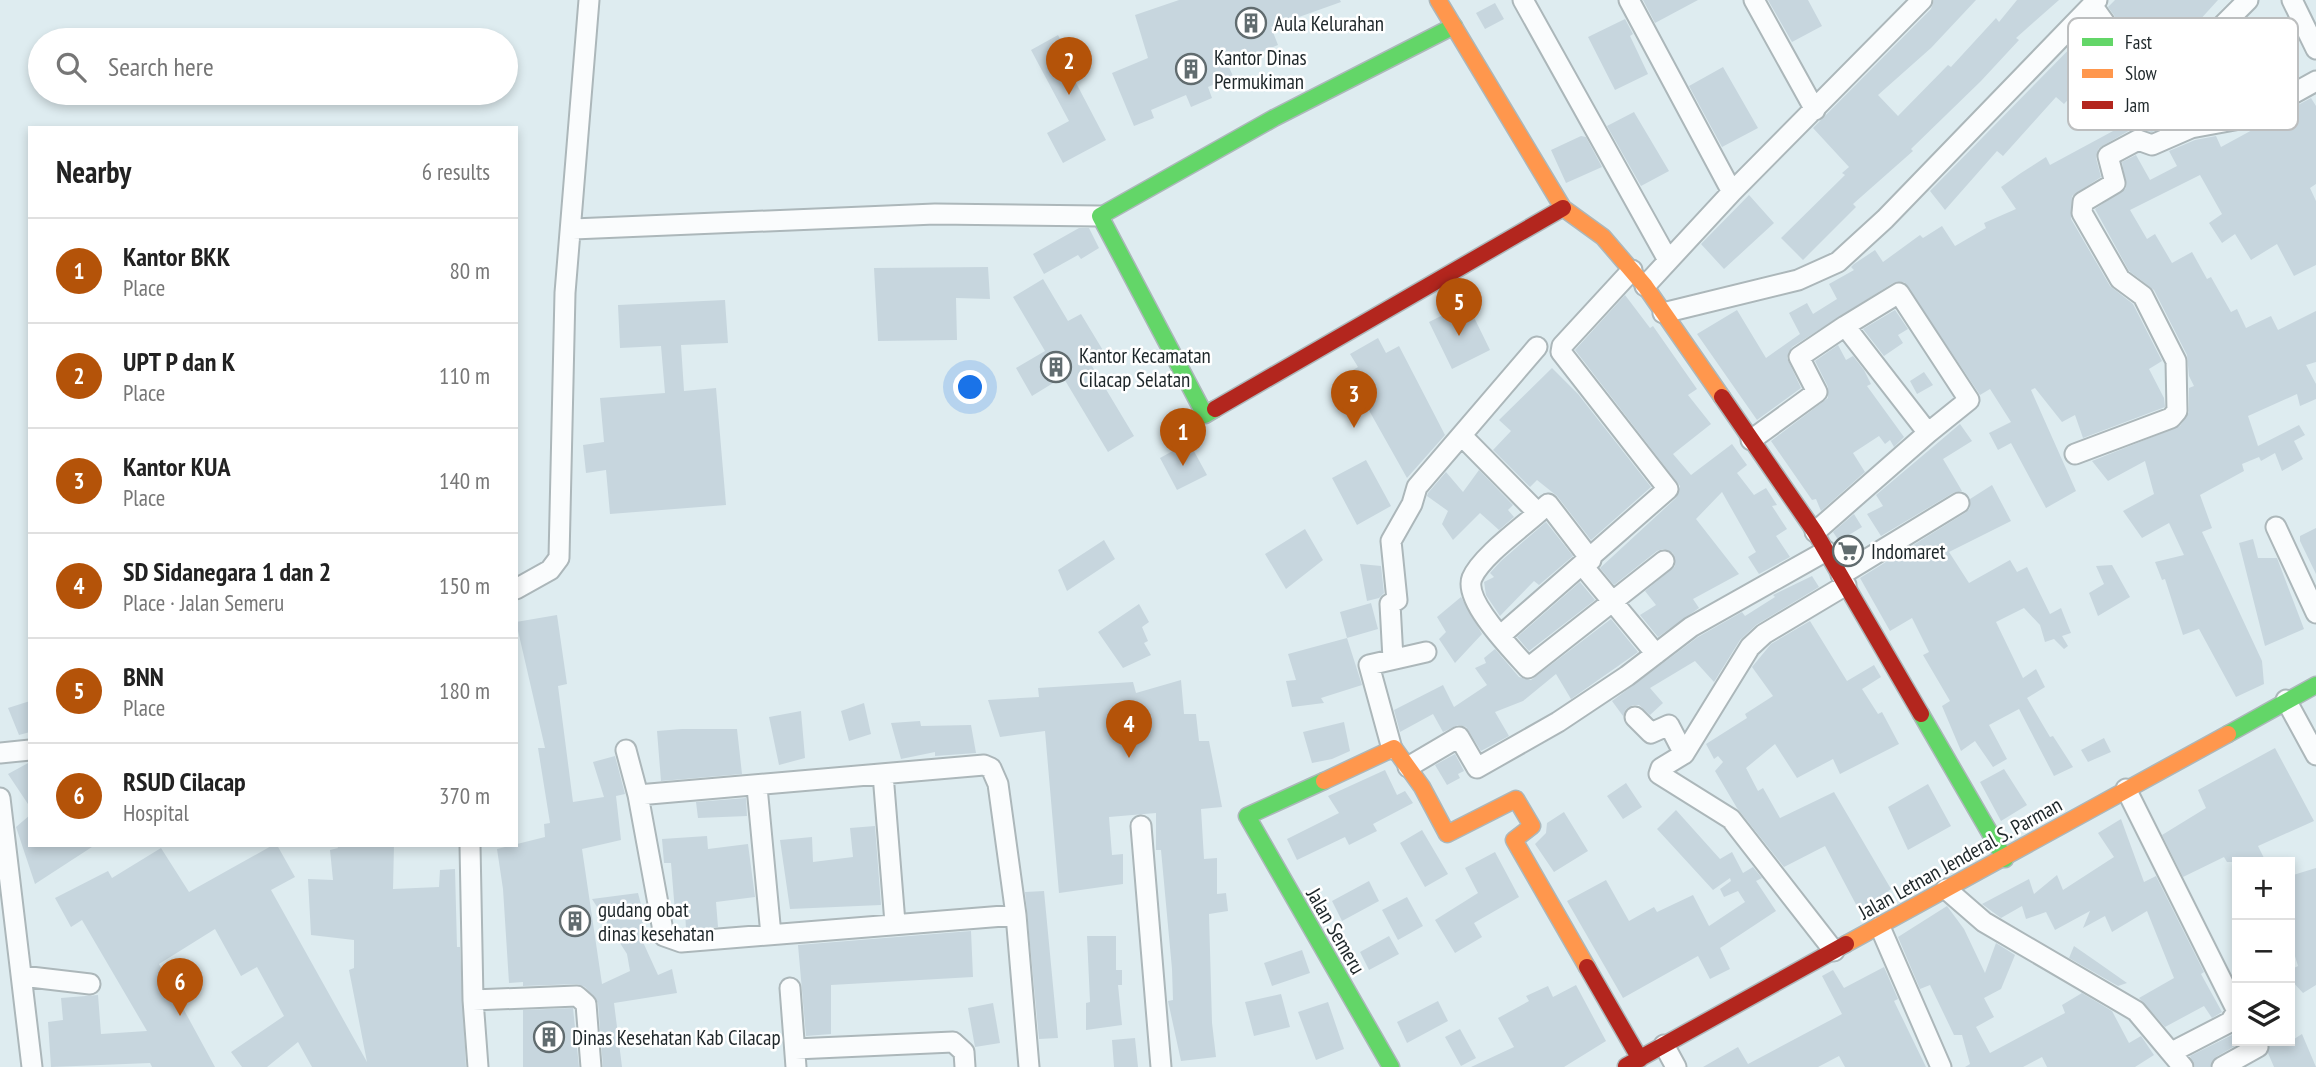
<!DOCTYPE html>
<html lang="en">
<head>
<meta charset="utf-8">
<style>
  :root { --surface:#fff; --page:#f2f2f2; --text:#222; --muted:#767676; --line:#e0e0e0; --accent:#b45309 }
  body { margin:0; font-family:"PT Sans Narrow",sans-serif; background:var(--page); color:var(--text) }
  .controls { position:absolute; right:21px; bottom:21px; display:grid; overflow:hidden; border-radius:0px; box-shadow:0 4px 10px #0003 }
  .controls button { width:63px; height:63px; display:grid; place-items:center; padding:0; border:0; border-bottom:2px solid var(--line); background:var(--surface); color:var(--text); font:35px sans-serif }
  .you { position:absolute; left:971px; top:388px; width:24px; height:24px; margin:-18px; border:5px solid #fff; border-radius:50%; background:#1a73e8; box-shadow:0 0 0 10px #1a73e833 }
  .badge { display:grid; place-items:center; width:46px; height:46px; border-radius:50%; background:var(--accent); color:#fff; font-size:23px; font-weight:700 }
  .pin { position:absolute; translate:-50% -58px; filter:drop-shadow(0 2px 4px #0008) }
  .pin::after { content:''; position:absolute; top:37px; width:24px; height:21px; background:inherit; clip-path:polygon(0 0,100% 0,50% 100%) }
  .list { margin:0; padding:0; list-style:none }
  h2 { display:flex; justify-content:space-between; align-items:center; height:91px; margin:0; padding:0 28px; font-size:30px }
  h2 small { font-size:23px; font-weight:400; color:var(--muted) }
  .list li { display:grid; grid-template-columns:46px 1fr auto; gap:21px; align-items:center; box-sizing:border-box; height:105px; padding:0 28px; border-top:2px solid var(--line) }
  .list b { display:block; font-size:26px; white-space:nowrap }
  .list p { margin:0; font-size:23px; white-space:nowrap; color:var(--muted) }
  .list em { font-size:23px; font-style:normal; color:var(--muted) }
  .icon { flex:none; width:38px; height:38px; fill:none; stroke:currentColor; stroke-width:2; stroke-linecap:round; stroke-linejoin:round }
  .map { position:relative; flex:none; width:2316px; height:1067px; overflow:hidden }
  .search { position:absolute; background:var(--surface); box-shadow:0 4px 10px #0003; left:28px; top:28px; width:490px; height:77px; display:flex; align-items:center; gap:18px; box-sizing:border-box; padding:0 24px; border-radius:38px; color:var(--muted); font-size:26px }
  .panel { position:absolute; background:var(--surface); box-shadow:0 4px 10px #0003; left:28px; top:126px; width:490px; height:721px; border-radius:0px }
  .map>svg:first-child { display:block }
</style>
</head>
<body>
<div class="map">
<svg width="2316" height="1067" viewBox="0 0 2316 1067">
  <rect width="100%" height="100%" fill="#deecf0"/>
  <path fill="#c7d6de" d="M1179,0H1340L1341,2L1271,27L1278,45L1228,65L1233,76L1208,87L1212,98L1191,107L1186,95L1151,110L1154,118L1134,126L1112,73L1148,58L1135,15Z
    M1643,0H1698L1655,23Z
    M1768,0H1808L1822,26L1792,42Z
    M1934,0H1976L1931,48L1878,95L1898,116L1948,65L1951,67L1996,18L1999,22L2017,0H2059L2016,38L2019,40L1981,81L1911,149L1913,151L1853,204L1856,207L1803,260L1781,238L1845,175L1842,173L1849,167L1813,128L1931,9Z
    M2115,0H2218L2156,68L2144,57L2108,7Z
    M1495,3L1504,19L1485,29L1476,13Z
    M1625,19L1633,34L1630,36L1648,74L1615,90L1588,37Z
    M2092,26L2109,55L2064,104L2056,97L2003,156L1997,151L1945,210L1930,191Z
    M2263,34L2294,79L2247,105L2240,95L2217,111L2186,117L2152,132L2132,129L2099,148L2096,158L2101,177L2072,196L2071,219L2110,286L2133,304L2162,361L2149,369L2164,398L2165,407L2083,438L2075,415L2062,422L2035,388L2031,390L2076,491L2046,508L2011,443L1998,450L1989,433L2011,422L1990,389L1980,395L1904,282L1893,283L1792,347L1787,358L1801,388L1757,420L1697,334L1737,310L1766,358L1800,334L1789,313L1807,303L1813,314L1837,299L1829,284L1854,270L1851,267L1854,264L1875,250L1883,262L1920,235L1923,238L1942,226L1955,246L1986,228L1984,223L2016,209L2001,187L2021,173L2046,157L2050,165L2139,117L2141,120L2188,96L2190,100L2224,77L2219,69L2240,54L2237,50Z
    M1058,35L1070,57L1064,60L1106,140L1063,163L1047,133L1069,121L1031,50Z
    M1723,67L1758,128L1722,147L1689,86Z
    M2311,98L2316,106V184L2310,188L2316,201V265L2294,276L2277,244L2251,260L2235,234L2222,243L2209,223L2222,214L2200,175L2130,210L2147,239L2155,234L2172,263L2192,252L2207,279L2211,277L2231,312L2237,309L2246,328L2271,316L2278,330L2316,311V362L2306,365L2316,384V399L2300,406L2297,394L2248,416L2258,446L2299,425L2305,435L2294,441L2303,459L2282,471L2275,453L2261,461L2259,457L2242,464L2244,471L2200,495L2212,528L2202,532L2262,661L2264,684L2236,697L2199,629L2183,635L2165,579L2162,580L2155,562L2184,555L2169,523L2142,538L2123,511L2154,494L2145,461L2108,481L2092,461L2180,426L2189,412V388L2194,386L2189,376L2187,355L2154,290L2129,271L2095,209L2126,188L2122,162L2136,155L2150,180L2177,166L2169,151L2195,140L2216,136L2221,147Z
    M1634,112L1669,171L1641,186L1607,126Z
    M1581,136L1586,137L1602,167L1566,183L1551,150Z
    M1749,195L1774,223L1724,269L1701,244Z
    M1079,228H1089L1099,248L1081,259L1078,255L1044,274L1033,254Z
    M988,267L990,299L956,298L957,340L878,341L874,268Z
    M1043,279L1068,321L1081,314L1107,357L1092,366L1134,436L1108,452L1063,377L1032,396L1016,368L1045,351L1013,297Z
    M1625,295L1650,328L1653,326L1697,389L1688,395L1711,424L1673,454L1691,475L1732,444L1747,465L1737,473L1754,495L1766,488L1777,505L1772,506L1787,529L1776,536L1790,557L1759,574L1748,557L1756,552L1722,492L1696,519L1739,574L1693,599L1699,608L1658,637L1640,615L1656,605L1645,591L1675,566L1673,553L1663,549L1657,551L1614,585L1600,568L1676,498L1680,486L1575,350Z
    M725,300L728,343L681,345L684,391L716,388L726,505L610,514L606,470L586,473L583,445L604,442L600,398L665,393L661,346L620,348L618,305Z
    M1467,303L1490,350L1452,369L1429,322Z
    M1895,310L1908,329L1898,335L1903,343L1884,356L1863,329Z
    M1378,338L1386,353L1399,346L1445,435L1407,478L1348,373L1358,367L1350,354Z
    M1838,345L1846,360L1853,356L1864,370L1871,384L1867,386L1904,437L1894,447L1890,440L1885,444L1879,436L1853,453L1865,472L1821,511L1816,499L1812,500L1771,441L1828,398V387L1815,361Z
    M1552,368L1578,394L1651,487L1591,540L1557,496L1537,480L1530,487L1493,450L1511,431L1499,420Z
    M1924,372L1933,385L1917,394L1910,381Z
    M1960,424L1972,441L1943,459L1962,491L1953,493L1881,536L1867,514L1883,506L1876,495Z
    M1189,442L1207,475L1177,490L1160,458Z
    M1366,460L1391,506L1357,525L1332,478Z
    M1479,470L1513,505L1508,510L1514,517L1499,530L1480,513L1453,540L1442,524L1448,511L1427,496L1428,493L1446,472L1463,492Z
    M1992,485L2011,521L1949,552L1969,583L2010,560L2017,572L2027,567L2050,614L2061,608L2071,633L2062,636L2068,646L2064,649L2054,639L2045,642L2040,625L2024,608L1996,622L2023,678L2036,669L2045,687L2027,698L2050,737L2053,736L2073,767L2054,776L2019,709L1989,725L2007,759L1993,767L1975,741L1961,751L1942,706L1950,701L1923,655L1929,652L1912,618L1890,631L1860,578L1965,513L1970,508V499Z
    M1854,514L1862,527L1839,541L1833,532Z
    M1546,522L1573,556L1539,585L1534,581L1500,616L1486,595L1484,582L1494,577L1490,573L1501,561Z
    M2316,528V574L2300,541V536Z
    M1305,529L1323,560L1286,589L1265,554Z
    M2253,539L2258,558H2277L2304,629L2265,646L2239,543Z
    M1104,540L1115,559L1067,591L1058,570Z
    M1360,564L1381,566L1384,593L1379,598L1367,601Z
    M2112,565L2130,597L2098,616L2089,593L2104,584L2096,566Z
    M1812,576L1819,587L1756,625L1740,640L1714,682L1695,661L1650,688L1663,703L1650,715L1639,705H1633L1626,709L1623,716L1612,701L1698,637L1742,612L1745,616L1775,597L1773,595Z
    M1580,582L1595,600L1529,651L1517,637Z
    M1461,597L1482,634L1455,663L1439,639L1446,632L1437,617Z
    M1371,603L1378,629L1347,638L1340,612Z
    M1139,604L1149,622L1142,627L1148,641L1144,643L1151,655L1123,668L1098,632Z
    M557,615L567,684L558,686L573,802L604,797L593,762L615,756L625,794L616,796L621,840L582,849L602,984L630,971L627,954L592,899L638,893L643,912L642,940L658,975L672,969L677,993L614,1003L622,1067H603L598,1003L585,987L577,984L523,986V982L509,983L503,889L497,849L545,837L544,824L550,823L538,748H545L516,622Z
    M1611,619L1638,652L1571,699L1556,674L1523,701L1495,712L1509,736L1481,751L1466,727L1458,725L1443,732L1433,714L1400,732L1394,710L1443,685L1454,707L1487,685L1475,668L1486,663L1484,658L1495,649L1519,677L1531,680Z
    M1810,621L1847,681L1874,665L1881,677L1862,689L1878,714L1882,712L1899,744L1840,774L1833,759L1797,778L1775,744L1746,768L1758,791L1763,788L1780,818L1834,792L1891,889L1860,912L1825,846L1784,867L1737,808L1715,771L1723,762L1718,756L1714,759L1706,744L1747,718L1745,714L1773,696L1752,667L1771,644Z
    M1347,638L1362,685L1321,698L1324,703L1292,707L1286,681L1296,680L1288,654Z
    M1181,680L1184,714H1196L1199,741H1209L1222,807L1201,809L1204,859L1217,858V894L1226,893L1228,911L1209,914L1212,1023L1216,1057L1181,1061L1168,1001L1173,1000L1172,969L1161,850H1156V813L1109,817L1112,855L1123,854V884L1059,893L1045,731L1000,737L988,700L1039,697L1038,688L1133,682L1136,693Z
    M30,701V732L19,735L8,708Z
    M864,703L871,734L849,741L841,711Z
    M801,711L805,758L779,765L769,717Z
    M920,721L921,726L971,725L976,753L935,756V752L901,759L891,723Z
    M1344,722L1350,751L1332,759L1312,763L1303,732Z
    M682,729H737L742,774L661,781L657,731Z
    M2104,738L2111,752L2088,762L2081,750Z
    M2275,748L2314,821L2258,846L2266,862H2227L2224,857L2183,877L2162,835L2206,808L2198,790Z
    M1455,754L1464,771L1458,774L1460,778L1447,785L1435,765Z
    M30,762V807L8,774Z
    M2004,769L2027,805L2001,821L1980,782Z
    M1385,770L1397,795L1405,791L1413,803L1373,824L1377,831L1349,845L1345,837L1297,860L1287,839L1339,813L1328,796Z
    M1626,783L1642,807L1623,819L1607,796Z
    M1928,784L1951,826L1908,850L1888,807Z
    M746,798L747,816L698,818L696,802Z
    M1676,810L1720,859L1732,852L1743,873L1753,867L1762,878L1756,881L1776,911L1720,948L1730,969L1710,979L1698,956L1623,998L1567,901L1606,880L1629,921L1654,907L1657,912L1693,895L1709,926L1745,902L1738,891L1724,897L1720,889L1731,881L1730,878L1713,890L1657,829Z
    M1564,812L1588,851L1554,872L1535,844L1546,833L1547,823Z
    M30,815V845H95L35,884L16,827Z
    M2121,819L2144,882L2156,876L2204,972L2201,974L2222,1012L2212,1018L2204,1006L2165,1027L2139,998L2174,978L2147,911L2112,932L2105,916L2083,928L2090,911L2055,930L2046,912L2026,919L2022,906L2001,918L1982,904L2029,879L2034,894L2057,875L2063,890L2114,857L2098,833Z
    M875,826L881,905L790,909L780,840L812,837L813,862L853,857L850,828Z
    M1422,830L1448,874L1425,887L1400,843Z
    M707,836L708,849L748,844L755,897L716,902L718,927L686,929L685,911L675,912L671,863H664L662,839Z
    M273,845H277L295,877L271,890L367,1062L349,970L354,968V940L311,935L308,879L333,880L330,850L338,848L337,845H394L393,889L439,887L440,870L455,869L457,947H460L466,1067H312L298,1042L267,1067H242L231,1052L284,1016L257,967L241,976L215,929L159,964L215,1067H152L150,1063L51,1067L48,1022L63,1020L61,998L98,995L101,1034L147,1031L82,920L71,927L55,898L108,871L112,878L161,848L189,892Z
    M1495,852L1519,897L1474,923L1482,937L1455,953L1435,920L1478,893L1465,868Z
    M2316,868V985L2303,993L2290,979V970L2298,966L2290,940V876Z
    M1369,881L1379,901L1342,921L1332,901Z
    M1044,891L1058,1038L1039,1039L1025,892Z
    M1407,897L1423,926L1398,940L1382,910Z
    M1947,906L1964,929L1985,973L1996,943L2015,955L2001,989L1984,998L1994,1017L1976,1027L1990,1053L2065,1013L2062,1005L2082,993L2112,1011L2129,1043L2141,1036L2154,1055L2135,1067H2047L2042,1057L2023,1067H1965L1970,1064L1962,1035H1954L1930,985L1920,989L1898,937Z
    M971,931L973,977L831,985V1034L806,1036L798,945Z
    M1087,936H1116V970H1122V985H1118L1122,1025L1086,1030V1003L1090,1002Z
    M1389,936L1399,954L1369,970L1360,952Z
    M2074,946L2100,964L2127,983L2118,986L2069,958Z
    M1302,950L1310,973L1272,986L1264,963Z
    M1884,967L1898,999L1894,1001L1926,1067H1845L1839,1056L1818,1067H1703L1738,1047L1748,1064L1842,1014L1822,976L1833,970L1844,988Z
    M1576,985L1606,1041L1564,1067H1471L1514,1047L1498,1018L1529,1001L1526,996L1548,986L1553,997Z
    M1281,994L1290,1027L1254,1036L1245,1002Z
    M1438,1001L1448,1021L1407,1043L1397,1022Z
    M1328,1002L1344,1049L1316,1060L1298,1012Z
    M993,1003L1000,1043L975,1047L968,1008Z
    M573,1008L579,1067H523V1010Z
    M1460,1029L1476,1058L1461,1066L1445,1037Z
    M2234,1034L2240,1043L2216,1057L2210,1067H2195L2190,1056Z
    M2302,1034L2316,1067H2274L2268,1053V1041H2291Z
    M1135,1038L1138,1067H1114L1112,1040Z"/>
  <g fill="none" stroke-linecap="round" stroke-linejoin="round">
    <g stroke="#acb7ba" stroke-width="23">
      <path id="street" d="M1523,0L1668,260
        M1629,0L1732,192
        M1754,0L1815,110
        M2292,0L2316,49
        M2092,5L2146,81L2158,85L2167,81L2248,0
        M573,229L935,214L1100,216
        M1645,286L1732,192L1922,0
        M1663,313L1798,280L1838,262L1885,219L2097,0
        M1845,326L1899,293L1969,400L1928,433
        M1462,436L1538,513L1548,504L1591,560
        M1751,440L1817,392L1799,357L1845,326L1928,433L1815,532
        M2075,454L2171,418L2177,411L2176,361L2143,296L2120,279L2082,213L2083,202L2115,183L2108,156L2138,140L2152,145L2191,128L2251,117L2316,81
        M1538,513C1520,529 1481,557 1472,578C1463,601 1514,652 1528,668L1664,561
        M2276,527L2316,613
        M1583,566L1656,654
        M1841,575L1959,503
        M516,589L550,570L559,558L565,293L589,0
        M1500,636L1668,489L1561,352L1562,346L1632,270
        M1393,659L1390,604L1397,600L1391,541L1412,504L1417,487L1537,347
        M2286,700L2316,755
        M1635,717L1651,733L1669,725L1684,754L1661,768L1659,774L1731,819L1834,951
        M1392,749L1369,665L1426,652
        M626,750L638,795L664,936L681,942L1016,915L1029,1067
        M0,753L30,750
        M1684,754L1750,647L1764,634L1846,585
        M1408,767L1459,737L1477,768L1558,722L1627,676L1691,627L1826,551
        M883,774L895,923
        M757,787L771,935
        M2126,789L2237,1011L2230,1022L2172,1052
        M638,795L984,765L991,768L998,784L1016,915
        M0,798L32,1067
        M1141,826L1161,1067
        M470,845L473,1000L478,1067
        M1946,889L1984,922L2136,1011L2183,1067
        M1880,927L1941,1067
        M22,976L90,984
        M790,988L796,1067
        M473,1000L577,996L586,1004L591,1067
        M1664,1045L1676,1067
        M795,1049L953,1042L964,1052L965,1067
        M2222,1067L2258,1047"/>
    </g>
    <g stroke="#acb7ba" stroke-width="19">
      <path id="fast" d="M1215,409L1205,415L1100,216L1274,118L1454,26
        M1921,714L2005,859
        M2228,734L2316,685
        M1324,781L1247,816L1391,1067"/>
    </g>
    <g stroke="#acb7ba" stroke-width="19">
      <path id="slow" d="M1438,0L1563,208L1603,237L1645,286L1722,397
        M1324,781L1394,748L1422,787L1447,834L1516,799L1532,826L1514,840L1587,967
        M1846,944L2228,734"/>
    </g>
    <g stroke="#acb7ba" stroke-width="19">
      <path id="jam" d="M1722,397L1815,532L1921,714
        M1215,409L1563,208
        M1587,967L1640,1059
        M1626,1066L1846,944"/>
    </g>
    <use href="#street" stroke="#fafcfd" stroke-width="19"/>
    <use href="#fast" stroke="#63d668" stroke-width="16"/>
    <use href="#slow" stroke="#ff974d" stroke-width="16"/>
    <use href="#jam" stroke="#b3261e" stroke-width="16"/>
  </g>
  <defs>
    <g id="building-ring" transform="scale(1.575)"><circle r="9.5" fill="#fff" stroke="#616c6f" stroke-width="1.5"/><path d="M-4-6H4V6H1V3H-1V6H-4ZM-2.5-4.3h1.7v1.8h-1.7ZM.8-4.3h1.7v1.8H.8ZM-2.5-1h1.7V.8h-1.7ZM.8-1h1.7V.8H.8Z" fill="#616c6f"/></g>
    <g id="supermarket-ring" transform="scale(1.575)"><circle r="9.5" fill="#fff" stroke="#616c6f" stroke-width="1.5"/><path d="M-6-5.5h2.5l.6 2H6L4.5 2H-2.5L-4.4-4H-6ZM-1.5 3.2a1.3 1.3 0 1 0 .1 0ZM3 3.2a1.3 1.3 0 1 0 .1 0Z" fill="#616c6f"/></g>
  </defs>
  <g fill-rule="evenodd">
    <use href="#building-ring" x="1251" y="23"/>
    <use href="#building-ring" x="1191" y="69"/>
    <use href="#building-ring" x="1056" y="367"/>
    <use href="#supermarket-ring" x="1848" y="551"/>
    <use href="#building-ring" x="575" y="921"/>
    <use href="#building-ring" x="549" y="1037"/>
  </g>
  <g text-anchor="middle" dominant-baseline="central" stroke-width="5" stroke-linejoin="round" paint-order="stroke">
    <g font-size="21" fill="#1e272a" stroke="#fff" text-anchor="start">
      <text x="1274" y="23">Aula Kelurahan</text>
      <text x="1214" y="57">Kantor Dinas<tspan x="1214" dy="24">Permukiman</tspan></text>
      <text x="1079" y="355">Kantor Kecamatan<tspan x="1079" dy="24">Cilacap Selatan</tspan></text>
      <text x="1871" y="551">Indomaret</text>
      <text x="598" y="909">gudang obat<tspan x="598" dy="24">dinas kesehatan</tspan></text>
      <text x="572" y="1037">Dinas Kesehatan Kab Cilacap</text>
    </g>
    <g font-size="21" fill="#1e272a" stroke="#fff">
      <text transform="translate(1960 858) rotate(-29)">Jalan Letnan Jenderal S. Parman</text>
      <text transform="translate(1336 931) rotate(60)">Jalan Semeru</text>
    </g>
  </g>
  <rect x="2068" y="18" width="230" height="112" rx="10" fill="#fff" stroke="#bcbebf" stroke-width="2"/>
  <rect x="2082" y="38" width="31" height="8" fill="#63d668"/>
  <rect x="2082" y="69" width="31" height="9" fill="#ff974d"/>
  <rect x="2082" y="101" width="31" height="8" fill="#b3261e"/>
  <g font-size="19" fill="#1e272a">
    <text x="2125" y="49">Fast</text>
    <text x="2125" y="80">Slow</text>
    <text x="2125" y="112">Jam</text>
  </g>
</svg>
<div class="controls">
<button>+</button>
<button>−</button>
<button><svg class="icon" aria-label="layers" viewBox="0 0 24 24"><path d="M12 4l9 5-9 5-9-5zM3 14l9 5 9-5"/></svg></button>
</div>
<div class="you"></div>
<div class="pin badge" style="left:1183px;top:466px">1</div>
<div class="pin badge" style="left:1069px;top:95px">2</div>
<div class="pin badge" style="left:1354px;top:428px">3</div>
<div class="pin badge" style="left:1129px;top:758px">4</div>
<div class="pin badge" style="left:1459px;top:336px">5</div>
<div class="pin badge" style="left:180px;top:1016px">6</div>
<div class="search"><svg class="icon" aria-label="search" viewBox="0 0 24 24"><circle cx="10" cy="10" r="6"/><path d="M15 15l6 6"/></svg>Search here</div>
<section class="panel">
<h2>Nearby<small>6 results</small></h2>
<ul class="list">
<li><span class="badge">1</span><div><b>Kantor BKK</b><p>Place</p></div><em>80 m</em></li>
<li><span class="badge">2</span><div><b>UPT P dan K</b><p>Place</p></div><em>110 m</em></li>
<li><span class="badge">3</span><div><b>Kantor KUA</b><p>Place</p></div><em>140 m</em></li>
<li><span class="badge">4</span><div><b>SD Sidanegara 1 dan 2</b><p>Place · Jalan Semeru</p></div><em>150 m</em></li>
<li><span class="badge">5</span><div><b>BNN</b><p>Place</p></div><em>180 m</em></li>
<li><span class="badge">6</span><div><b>RSUD Cilacap</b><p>Hospital</p></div><em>370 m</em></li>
</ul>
</section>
</div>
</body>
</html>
